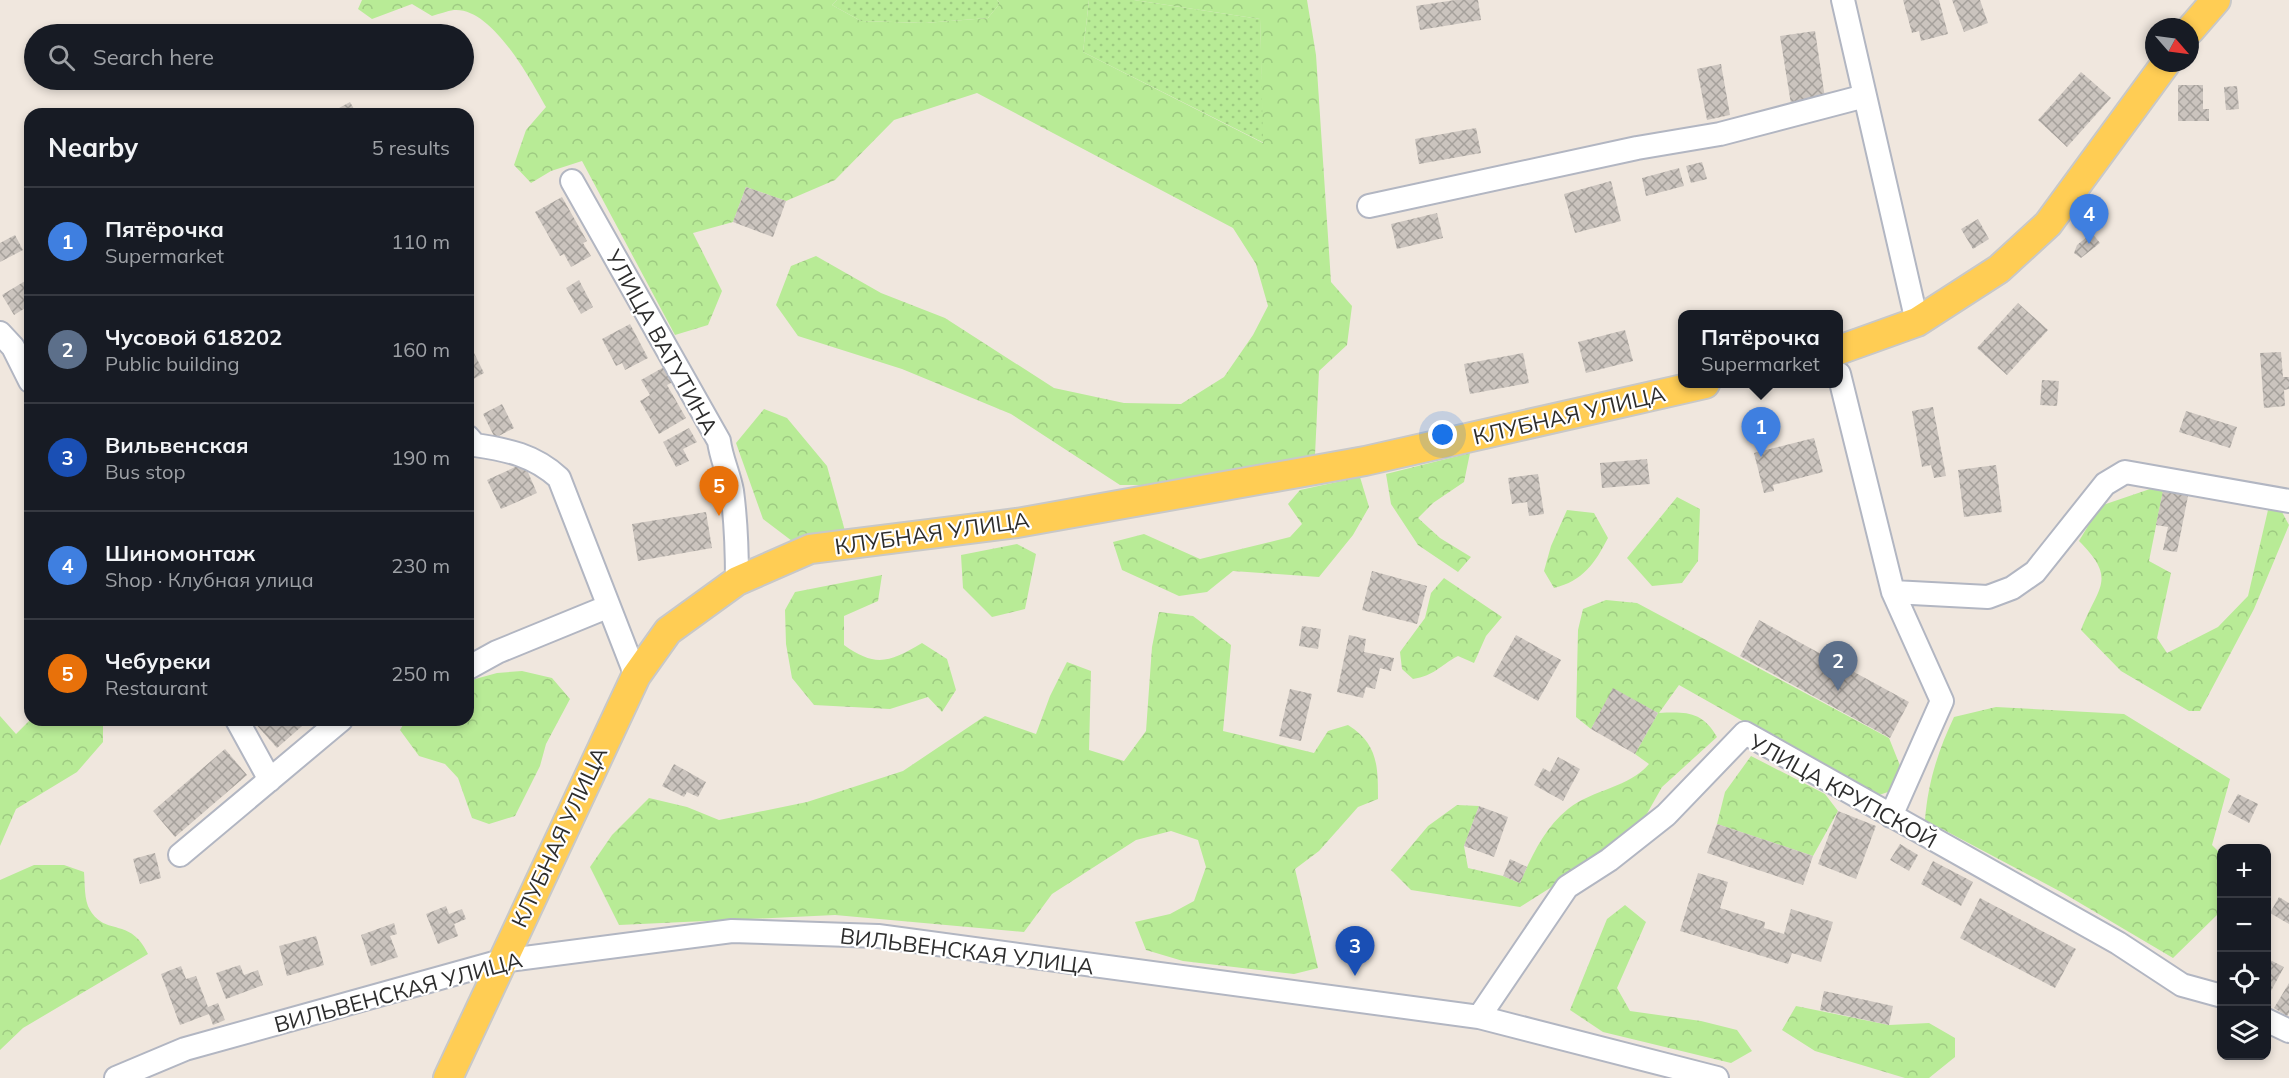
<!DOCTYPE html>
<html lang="en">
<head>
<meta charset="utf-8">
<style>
  :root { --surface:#171b24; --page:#20242c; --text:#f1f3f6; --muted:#9ea1a6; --line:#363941; --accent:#3c6bff }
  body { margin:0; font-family:Mulish,sans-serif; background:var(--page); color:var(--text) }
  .controls { position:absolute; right:18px; bottom:18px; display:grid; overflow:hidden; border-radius:12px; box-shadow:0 3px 9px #0003 }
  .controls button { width:54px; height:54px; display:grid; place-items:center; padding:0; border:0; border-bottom:2px solid var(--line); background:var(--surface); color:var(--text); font:30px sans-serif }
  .compass { position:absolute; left:2145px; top:18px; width:54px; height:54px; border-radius:50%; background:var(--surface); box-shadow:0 3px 9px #0003; rotate:118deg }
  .you { position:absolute; left:1443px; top:435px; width:21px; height:21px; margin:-15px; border:4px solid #fff; border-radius:50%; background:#1a73e8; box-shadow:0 0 0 9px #1a73e833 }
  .badge { display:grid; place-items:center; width:39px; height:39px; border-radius:50%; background:var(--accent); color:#fff; font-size:20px; font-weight:700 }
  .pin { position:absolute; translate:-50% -50px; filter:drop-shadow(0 2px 3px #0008) }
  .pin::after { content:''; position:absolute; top:32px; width:21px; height:18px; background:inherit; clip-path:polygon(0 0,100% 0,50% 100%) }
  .popup { position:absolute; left:1678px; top:310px; width:165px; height:78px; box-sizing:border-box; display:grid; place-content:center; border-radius:12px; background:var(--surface); filter:drop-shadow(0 2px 4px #0005); font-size:20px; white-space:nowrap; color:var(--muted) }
  .popup b { font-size:22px; color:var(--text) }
  .popup::after { content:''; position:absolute; left:50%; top:100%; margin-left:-12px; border:12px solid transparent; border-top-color:var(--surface) }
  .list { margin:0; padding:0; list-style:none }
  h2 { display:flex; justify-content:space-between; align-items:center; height:78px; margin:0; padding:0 24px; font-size:26px }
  h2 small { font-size:20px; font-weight:400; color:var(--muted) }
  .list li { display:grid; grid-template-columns:39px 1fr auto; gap:18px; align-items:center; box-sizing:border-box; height:108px; padding:0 24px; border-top:2px solid var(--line) }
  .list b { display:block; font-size:22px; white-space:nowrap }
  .list p { margin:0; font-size:20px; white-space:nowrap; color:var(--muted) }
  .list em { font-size:20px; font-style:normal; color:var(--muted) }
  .icon { flex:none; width:33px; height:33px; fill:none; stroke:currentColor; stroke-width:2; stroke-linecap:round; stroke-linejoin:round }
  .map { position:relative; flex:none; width:2289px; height:1078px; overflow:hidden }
  .search { position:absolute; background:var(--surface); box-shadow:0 3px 9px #0003; left:24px; top:24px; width:450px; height:66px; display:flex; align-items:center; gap:15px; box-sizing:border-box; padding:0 21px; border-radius:33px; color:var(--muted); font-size:22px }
  .panel { position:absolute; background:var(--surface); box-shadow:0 3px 9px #0003; left:24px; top:108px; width:450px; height:618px; border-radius:18px }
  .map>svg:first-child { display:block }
</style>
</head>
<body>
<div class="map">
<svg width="2289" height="1078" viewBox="0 0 2289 1078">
  <defs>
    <pattern id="grass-dots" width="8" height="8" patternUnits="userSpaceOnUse" patternTransform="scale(1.5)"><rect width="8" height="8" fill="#b8eb96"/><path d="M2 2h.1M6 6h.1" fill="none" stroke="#9eca82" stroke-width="1.8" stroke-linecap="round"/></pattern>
    <pattern id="forest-crowns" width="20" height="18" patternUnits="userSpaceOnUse" patternTransform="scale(1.5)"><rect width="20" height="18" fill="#b8eb96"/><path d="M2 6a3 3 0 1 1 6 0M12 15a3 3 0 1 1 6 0" fill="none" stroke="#9eca82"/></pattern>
    <pattern id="building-cross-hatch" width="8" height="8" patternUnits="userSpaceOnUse" patternTransform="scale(1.5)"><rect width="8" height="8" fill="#cbc4be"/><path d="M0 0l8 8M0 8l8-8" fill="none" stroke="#a5a09b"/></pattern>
  </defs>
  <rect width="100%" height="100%" fill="#f0e7de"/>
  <path fill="url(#grass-dots)" d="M837,0H997L1000,3L988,18L925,23L861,21L832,5Z
    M1089,0H1134L1260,19L1264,143L1083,52Z"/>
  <path fill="url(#forest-crowns)" d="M362,0H837L832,5L861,21L925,23L988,18L1000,3L997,0H1089L1083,52L1263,143L1260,19L1134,0H1307L1316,55L1331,282L1352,306L1347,345L1319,371L1315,455L1155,485H1120L1011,414L902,369L798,336L776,305L791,266L816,256L881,293L945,318L1054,388L1124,403L1181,404L1224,377L1253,335L1268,306L1256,264L1233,228L977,93L894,120L835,180L786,201L746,187L733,222L693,233L722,291L708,325L675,335L582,161L551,171L531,183L514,165L526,130L546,107C530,79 492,7 454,10C447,11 439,14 432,16L412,4L372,19L358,9Z
    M764,409L787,418L827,466L845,531L792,541L763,519L736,443Z
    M1470,453L1464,482L1433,503L1418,518L1440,538L1471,557L1458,572L1418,545L1391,504L1386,474Z
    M1360,477L1369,507L1353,535L1319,577L1233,571L1207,592L1179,596L1122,570L1113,542L1144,534L1200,559L1290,537L1302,524L1288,504L1300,490Z
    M2150,489L2163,491L2149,561L2171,573L2157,638L2167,653L2218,627L2248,596L2268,510L2282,512L2289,525L2254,609L2200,711H2189L2121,671L2081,630C2098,586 2118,580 2079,541L2100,506Z
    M1677,497L1700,509L1698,561L1682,583L1652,586L1627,558Z
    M1567,510L1594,513L1608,538C1595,563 1583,581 1554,588L1544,571L1551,546Z
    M1017,544L1036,554L1025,609L992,617L963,588L961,555Z
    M882,575L878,601L844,616V645C876,668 890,662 922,643L947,659L956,690L942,712L928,697L890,709L814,705L792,678L786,644L785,610L795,592Z
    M1444,578L1502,617L1486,636L1474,663L1458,656C1439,666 1434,676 1413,679L1402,669L1400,652L1425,618L1431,593Z
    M1606,600L1637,603L1889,738L1901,768L1888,792L1876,796L1679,685L1659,713C1686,712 1702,711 1717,737L1662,787L1644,819L1588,864L1520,907L1411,890L1391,870L1428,826L1457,805L1479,806L1464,846L1468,868L1503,876L1520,883C1531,857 1545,827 1568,809C1593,789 1629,788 1649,764L1635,754L1658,713L1613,689L1591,729L1576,717L1578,630L1583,609Z
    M1159,612L1193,616L1231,645L1223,731L1314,753L1328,731L1348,725C1378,744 1378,766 1378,799L1358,807L1319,851L1295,869L1318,968L1294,974L1183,961L1146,950L1135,922L1170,914L1194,901L1206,867L1198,840L1171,831L1136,840L1052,894L1024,932L835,915L619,925L590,867L612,835L649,798L687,807L719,820L807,802L903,771L985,716L1036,734L1050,696L1067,662L1091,671L1089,750L1124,761L1146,731L1152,647Z
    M522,671L552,678L570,699L546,744L540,766L515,816L489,824L472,818L458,778L445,764L419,756L400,730L406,720H468V681L497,673Z
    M1996,707L2124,714L2230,779L2212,845L2221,854V895L2217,915L2173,958L2063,893L1925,820C1928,782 1938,751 1954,717Z
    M0,716L16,734L30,720H103V742L77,772L16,809L0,846Z
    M1751,756L1825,794L1838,811L1813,856L1717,824L1725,792Z
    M34,865H64L84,872C85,883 84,901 90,910C106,937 130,916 148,954L23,1028L0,1050V880Z
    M1625,905L1646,922L1617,988L1630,1011L1701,1021L1737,1030L1752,1051L1731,1063L1603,1032L1570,1010L1607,919Z
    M1796,1006L1889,1025L1929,1023L1955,1038V1057L1929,1078H1905L1815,1051L1782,1030Z"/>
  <path fill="url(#building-cross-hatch)" d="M1455,0H1478L1481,20L1420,30L1416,6Z
    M1903,0H1939L1948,34L1921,41L1919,31L1912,33Z
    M1952,0H1980L1988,23L1964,32Z
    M1815,31L1825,98L1791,104L1780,36Z
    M1721,64L1730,115L1707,120L1697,69Z
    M2081,72L2111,98L2067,147L2038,120Z
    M2178,85H2203V109H2209V121H2178Z
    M2237,86L2239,109L2226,110L2224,87Z
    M350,102L357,114H328Z
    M1476,128L1481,153L1419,164L1415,139Z
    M1702,162L1707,179L1691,183L1686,166Z
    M1679,168L1684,186L1646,196L1642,178Z
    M1611,181L1621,221L1575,233L1564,194Z
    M746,187L786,201L773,237L733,222Z
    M562,197L587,241L583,243L591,256L571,267L564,254L560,256L535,212Z
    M1437,213L1443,238L1397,249L1391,224Z
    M1978,219L1989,239L1973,249L1961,229Z
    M2092,233L2100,243L2081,258L2074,253L2077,245Z
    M15,235L23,250L0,262V243Z
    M30,278V305L14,315L2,295Z
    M579,280L593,307L581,314L566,288Z
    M2018,303L2048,330L2007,375L1977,348Z
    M630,324L648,358L625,370L622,363L616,366L602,339Z
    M1625,330L1633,361L1586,373L1578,342Z
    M473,351L484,373L468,382V353Z
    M2281,352L2283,377H2289V389L2284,390L2285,406L2264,408L2260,353Z
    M1523,353L1529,383L1470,394L1464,364Z
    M664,367L673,382L667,385L686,418L659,434L640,401L650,395L641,380Z
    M2042,380L2059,381L2057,406L2040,405Z
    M502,404L514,428L495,438L483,414Z
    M1933,407L1946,476L1934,478L1931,465L1922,467L1912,411Z
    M2186,411L2237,427L2230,448L2179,432Z
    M689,428L697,442L683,449L689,461L676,467L663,442Z
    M1814,438L1823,472L1773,485L1774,491L1764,493L1754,453Z
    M1647,459L1650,484L1602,488L1600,463Z
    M524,463L537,493L501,509L487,480Z
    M1996,465L2002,512L1964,517L1958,470Z
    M1538,474L1544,514L1529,516L1527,502L1512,504L1508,478Z
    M2163,491L2188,496L2177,552L2163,550L2168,527L2156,525Z
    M706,512L712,548L638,561L632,524Z
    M1372,571L1427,586L1417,624L1362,610Z
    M1759,620L1909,702L1890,738L1740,656Z
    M1302,626L1321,629L1318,649L1299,646Z
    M1349,635L1366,639L1364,652L1394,658L1391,671L1380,668L1375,689L1366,687L1363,698L1337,692Z
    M1516,635L1561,660L1538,701L1493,676Z
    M1613,688L1658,713L1635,754L1591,729Z
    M1290,689L1312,694L1301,741L1279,736Z
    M257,720H309L277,748L254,722Z
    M225,749L247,775L175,837L153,811Z
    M1558,757L1580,769L1563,801L1534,785L1543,768L1550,772Z
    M674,764L706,782L698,797L687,792L684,797L662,786Z
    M2238,794L2258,804L2249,823L2228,812Z
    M1479,806L1508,817L1494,857L1464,846Z
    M1838,811L1876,826L1856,879L1818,864Z
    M1717,824L1813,856L1803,885L1707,853Z
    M1900,844L1918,855L1909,871L1890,860Z
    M155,853L161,878L140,884L133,859Z
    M1510,859L1527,867L1520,883L1503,876Z
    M1933,861L1973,882L1961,906L1921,884Z
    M1698,873L1728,882L1720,908L1765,922L1764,928L1784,934L1791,909L1833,922L1821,962L1792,953L1788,964L1680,931Z
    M2279,897L2289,903V924L2270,913Z
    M1980,898L2076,949L2055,988L1960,938Z
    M446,906L449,914L462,909L466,919L454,924L458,936L438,944L426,914Z
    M394,923L397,934L390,936L398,957L371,966L361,935Z
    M316,936L324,965L287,976L279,946Z
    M2266,958L2284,967L2271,991L2266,988Z
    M240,965L244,975L258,970L263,985L226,999L216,973Z
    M181,966L186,979L196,976L208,1007L218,1003L225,1020L213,1025L209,1014L180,1025L161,974Z
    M2289,983V1013L2287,1016L2274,1008Z
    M1824,991L1893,1006L1889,1025L1820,1010Z"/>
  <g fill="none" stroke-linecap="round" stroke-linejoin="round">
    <g stroke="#b2b6c2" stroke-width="26">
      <path id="minor" d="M1843,0L1917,322
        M572,181L719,441C721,458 729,474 732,491C736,521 737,551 737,581
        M1369,206L1637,148L1720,134L1865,96
        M0,333L13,347L30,381
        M1839,374L1893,592L1942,701L1891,816
        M468,437L475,445C508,450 534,455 559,478L636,676
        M1893,592L1988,597L2012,588L2035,572L2105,484L2125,472L2289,501
        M468,668L497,652L607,607
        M237,720L270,780
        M180,855L341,720
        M1479,1017L1567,887L1609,860L1666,815L1745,733L2118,943L2182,985L2222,996
        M2266,1020L2289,1031
        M116,1078L185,1049L501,961L732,931L878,936L1479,1017L1717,1078"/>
    </g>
    <g stroke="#c8c8c8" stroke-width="32">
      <path id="major" d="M2190,30L2216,0
        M1839,350L1917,322L1999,269L2048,224L2166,63
        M448,1078L636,676L668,631L737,581L810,549L1017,523L1365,461L1705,384"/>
    </g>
    <use href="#minor" stroke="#fff" stroke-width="22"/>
    <use href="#major" stroke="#ffcd54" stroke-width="28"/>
  </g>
  <g text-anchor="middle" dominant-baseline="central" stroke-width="4.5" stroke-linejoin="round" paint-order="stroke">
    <g font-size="22" fill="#2d2d2d" stroke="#fff">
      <text transform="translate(662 342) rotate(61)">УЛИЦА ВАТУТИНА</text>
      <text transform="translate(1569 415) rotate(-13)">КЛУБНАЯ УЛИЦА</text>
      <text transform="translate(932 533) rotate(-8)">КЛУБНАЯ УЛИЦА</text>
      <text transform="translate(1843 791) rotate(29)">УЛИЦА КРУПСКОЙ</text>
      <text transform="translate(559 837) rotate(-65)">КЛУБНАЯ УЛИЦА</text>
      <text transform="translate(967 951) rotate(7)">ВИЛЬВЕНСКАЯ УЛИЦА</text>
      <text transform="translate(398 992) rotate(-15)">ВИЛЬВЕНСКАЯ УЛИЦА</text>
    </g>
  </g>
</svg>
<div class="controls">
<button>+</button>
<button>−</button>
<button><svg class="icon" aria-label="locate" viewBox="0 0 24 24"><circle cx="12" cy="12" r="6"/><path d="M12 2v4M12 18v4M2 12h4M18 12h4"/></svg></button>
<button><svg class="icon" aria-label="layers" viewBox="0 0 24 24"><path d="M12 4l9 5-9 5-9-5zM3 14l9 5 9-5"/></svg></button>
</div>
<svg class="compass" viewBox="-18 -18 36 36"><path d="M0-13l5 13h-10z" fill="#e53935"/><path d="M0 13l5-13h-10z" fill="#9ea1a6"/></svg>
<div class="you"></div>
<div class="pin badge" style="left:1761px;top:457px;background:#3f7fe0">1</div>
<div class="popup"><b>Пятёрочка</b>Supermarket</div>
<div class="pin badge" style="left:1838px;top:691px;background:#5c6f8a">2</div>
<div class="pin badge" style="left:1355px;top:976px;background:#1a4fb4">3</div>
<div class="pin badge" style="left:2089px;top:244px;background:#3f7fe0">4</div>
<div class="pin badge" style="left:719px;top:516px;background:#e8710a">5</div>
<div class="search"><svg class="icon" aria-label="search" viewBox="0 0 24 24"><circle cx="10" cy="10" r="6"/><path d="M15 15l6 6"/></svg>Search here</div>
<section class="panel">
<h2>Nearby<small>5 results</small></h2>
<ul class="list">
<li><span class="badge" style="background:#3f7fe0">1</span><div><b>Пятёрочка</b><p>Supermarket</p></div><em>110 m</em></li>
<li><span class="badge" style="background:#5c6f8a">2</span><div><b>Чусовой 618202</b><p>Public building</p></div><em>160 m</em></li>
<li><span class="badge" style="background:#1a4fb4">3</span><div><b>Вильвенская</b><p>Bus stop</p></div><em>190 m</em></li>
<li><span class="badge" style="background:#3f7fe0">4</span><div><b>Шиномонтаж</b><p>Shop · Клубная улица</p></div><em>230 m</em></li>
<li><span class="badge" style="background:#e8710a">5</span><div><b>Чебуреки</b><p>Restaurant</p></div><em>250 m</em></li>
</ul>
</section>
</div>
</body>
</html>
